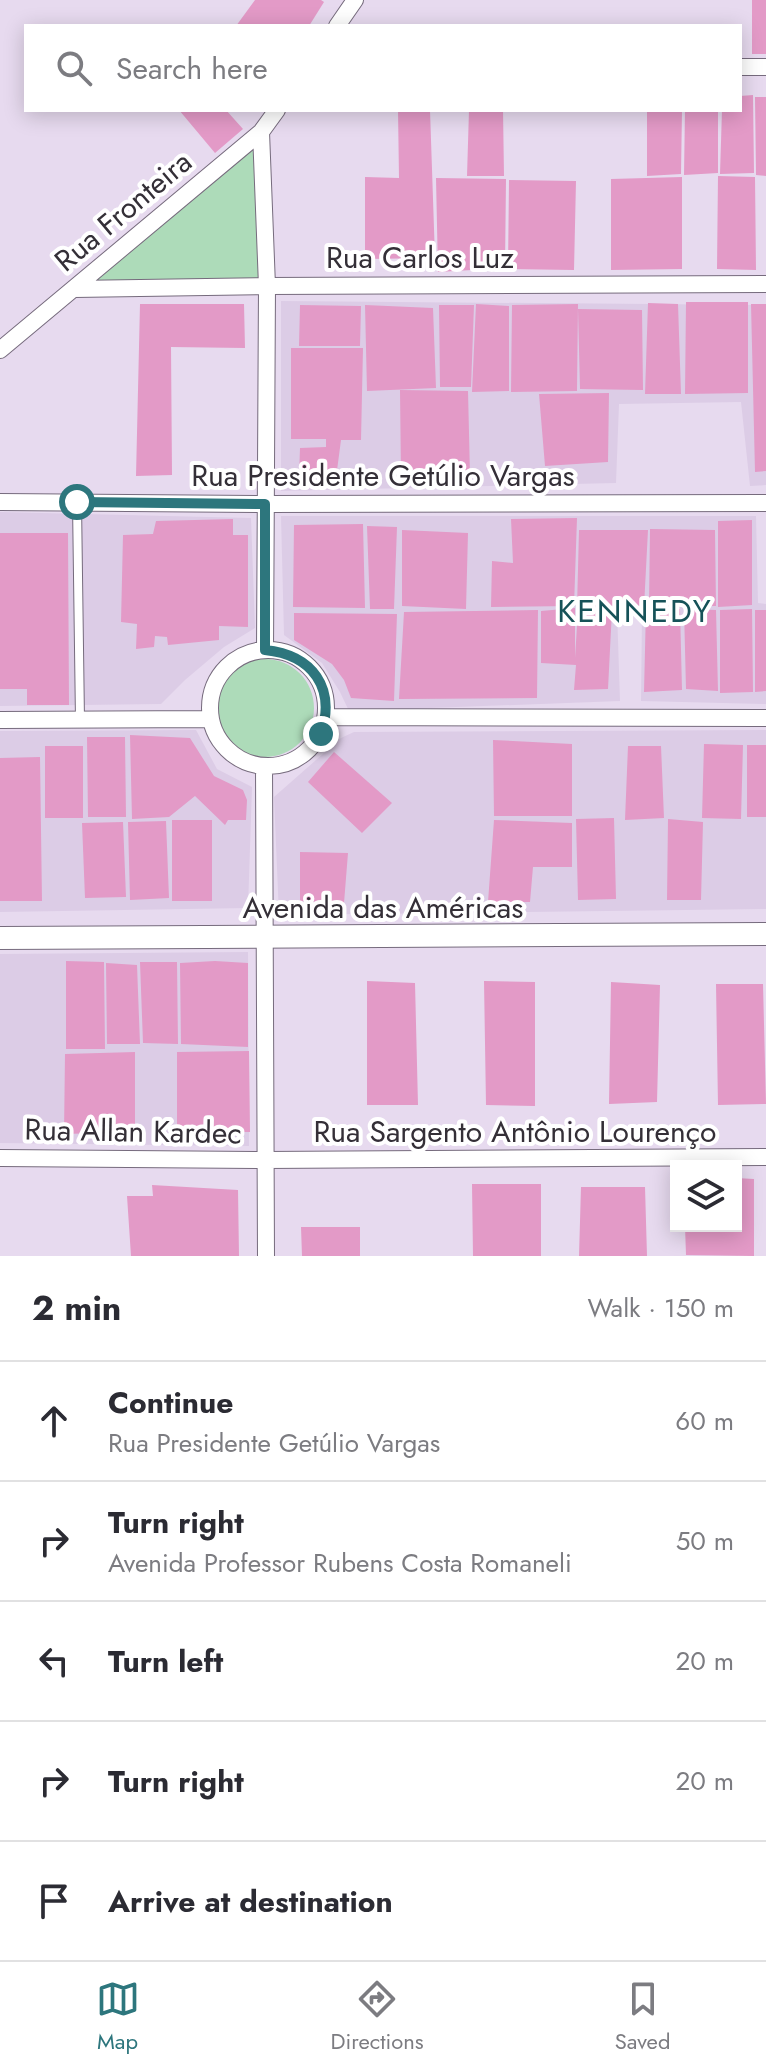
<!DOCTYPE html>
<html lang="en">
<head>
<meta charset="utf-8">
<style>
  :root { --surface:#fff; --page:#f7f7f7; --text:#2b2b33; --muted:#7c7c81; --line:#e1e1e2; --accent:#2d767d }
  body { margin:0; font-family:Jost,sans-serif; background:var(--page); color:var(--text) }
  .controls { position:absolute; right:24px; bottom:24px; display:grid; overflow:hidden; border-radius:0px; box-shadow:0 4px 20px #0003 }
  .controls button { width:72px; height:72px; display:grid; place-items:center; padding:0; border:0; border-bottom:2px solid var(--line); background:var(--surface); color:var(--text); font:40px sans-serif }
  .stop { position:absolute; width:24px; height:24px; margin:-18px; border:6px solid #2d767d; border-radius:50%; background:#fff }
  .stop.end { background:#2d767d; border-color:#fff; box-shadow:0 2px 8px #0008 }
  .list { margin:0; padding:0; list-style:none }
  h2 { display:flex; justify-content:space-between; align-items:center; height:104px; margin:0; padding:0 32px; font-size:34px }
  h2 small { font-size:26px; font-weight:400; color:var(--muted) }
  .list li { display:grid; grid-template-columns:52px 1fr auto; gap:24px; align-items:center; box-sizing:border-box; height:120px; padding:0 32px; border-top:2px solid var(--line) }
  .list b { display:block; font-size:30px; white-space:nowrap }
  .list p { margin:0; font-size:26px; white-space:nowrap; color:var(--muted) }
  .list em { font-size:26px; font-style:normal; color:var(--muted) }
  .icon { flex:none; width:44px; height:44px; fill:none; stroke:currentColor; stroke-width:2; stroke-linecap:round; stroke-linejoin:round }
  .map { position:relative; flex:none; width:766px; height:1256px; overflow:hidden }
  .search { position:absolute; background:var(--surface); box-shadow:0 4px 20px #0003; left:24px; right:24px; top:24px; height:88px; display:flex; align-items:center; gap:20px; box-sizing:border-box; padding:0 28px; border-radius:0px; color:var(--muted); font-size:30px }
  .sheet { height:704px; background:var(--surface) }
  nav { display:flex; justify-content:space-around; align-items:center; box-sizing:border-box; height:112px; border-top:2px solid var(--line); background:var(--surface); font-size:22px; color:var(--muted) }
  nav a { display:grid; justify-items:center; gap:4px }
  nav .on { color:var(--accent) }
  .map>svg:first-child { display:block }
</style>
</head>
<body>
<div class="map">
<svg width="766" height="1256" viewBox="0 0 766 1256">
  <rect width="100%" height="100%" fill="#e7daef"/>
  <path fill="#dccce6" d="M281,301L766,305V485L750,486L741,402L619,404L616,483L281,491Z
    M0,512L251,518L255,628L224,647L185,680L161,704L0,706Z
    M281,516H756L758,603L766,604V704L641,701L642,613L617,610L620,701L349,711L340,692L322,663L284,635Z
    M196,730L217,769L252,787L248,908L0,912V731Z
    M766,730V909L279,915L274,797L341,738L354,732Z
    M248,952L249,1146L0,1143V954Z"/>
  <path fill="#addbb9" d="M261,132L267,286L74,289Z
    M216 708a49 49 0 1 1 98 0a49 49 0 1 1-98 0Z"/>
  <path fill="#e39ac7" d="M255,0H321L324,2L309,26H236Z
    M752,0H766V54H752Z
    M753,95L754,173L720,174L722,110H740V96Z
    M755,97H766V176L756,175Z
    M179,110H226L243,129L215,153Z
    M398,110H430L435,258L365,259V177L399,178Z
    M469,110H503L504,176H467Z
    M647,110H682L681,174L647,176Z
    M685,110H718V173L684,175Z
    M718,176L755,177L756,270L717,269Z
    M682,177V269L611,270V179Z
    M436,178L506,179L505,268L438,272Z
    M509,180L576,181L574,270L508,269Z
    M686,302H748V393L685,394Z
    M648,303L678,304L681,394H645Z
    M140,304H244L245,348L171,347L172,475L136,476Z
    M476,304L509,306V391L472,392Z
    M578,304L577,391L511,392L512,305Z
    M751,304H766V471L755,472Z
    M300,305L361,306L360,346H299Z
    M365,305L433,308L436,388L367,391Z
    M439,305H474L471,387H440Z
    M578,309L642,310L643,390L580,389Z
    M291,348H363L361,440H341L336,478H299L300,448L326,447V439H291Z
    M400,390L468,391L470,475L401,477Z
    M609,393L608,462L545,466L539,394Z
    M577,518L574,606L491,607L492,561L513,563L511,519Z
    M233,519V535H248V627L219,626V640L168,645L167,637L155,636L154,647L136,649L137,624L121,622L123,535L153,534L156,521Z
    M752,520V605L718,607V521Z
    M363,524L365,608L293,607L294,525Z
    M367,526L397,527L394,609H370Z
    M650,529L715,530L716,606L649,607Z
    M402,530L468,533L466,609L402,606Z
    M579,530H648L644,607L577,608Z
    M0,533H68L69,705H27V689H0Z
    M575,608V658L578,610H612L608,689L574,690L576,665L541,663V611Z
    M646,608L680,609L682,690L644,692Z
    M684,609L716,610L718,691L686,689Z
    M752,609L753,692L720,693V610Z
    M538,610L537,698L399,699L404,612Z
    M755,610H766V691L755,692Z
    M294,613L397,614L394,701L351,698L344,680L332,664L294,640Z
    M130,735L190,738L214,776L243,790L247,800L246,820H228L225,825L195,796L169,817L132,819Z
    M87,737H125L126,817H88Z
    M493,740L572,744V816H494Z
    M704,744L743,745L741,819L702,818Z
    M747,745H766V817H747Z
    M45,746H83V818H45Z
    M628,746H661L664,818L625,820Z
    M334,752L392,803L362,833L308,782Z
    M40,757L42,901H0V758Z
    M614,818L616,899L578,900L576,819Z
    M668,819L703,822L701,900H667Z
    M172,820H212V901H172Z
    M494,820L572,823V867H533L530,902H488Z
    M166,821L169,898L130,900L128,822Z
    M123,822L126,897L85,898L82,823Z
    M300,852L348,853L344,903L300,901Z
    M66,961L104,962L105,1049H66Z
    M215,961L248,963V1047L181,1044L180,963Z
    M140,962H177L178,1044L143,1043Z
    M106,963L137,965L140,1044H107Z
    M367,981L415,983L418,1105H367Z
    M484,981L535,982V1106L486,1105Z
    M611,982L660,985L657,1102L609,1104Z
    M716,984H763L766,1104L718,1105Z
    M249,1051L250,1132H177V1052Z
    M135,1052V1132L64,1134L65,1054Z
    M736,1178L754,1179V1256L686,1255L685,1226H736Z
    M472,1184H541V1256H473Z
    M152,1185L238,1190L239,1256H131L127,1196H153Z
    M581,1187H645L647,1256H579Z
    M301,1227H360V1256H302Z"/>
  <g fill="none" stroke-linecap="round" stroke-linejoin="round">
    <g stroke="#766b7d" stroke-width="10">
      <path id="service" d="M77,503L80,720"/>
    </g>
    <g stroke="#766b7d" stroke-width="18">
      <path id="minor" d="M337,26L355,0
        M740,67H766
        M261,132L267,286L265,650
        M74,289L267,286L766,284
        M0,350L261,132L277,110
        M0,502L265,504L766,503
        M210 708a58 58 0 1 1 116 0a58 58 0 1 1-116 0Z
        M326,717L766,718
        M0,720L210,719
        M264,766L266,1256
        M0,1158L265,1160L766,1157"/>
    </g>
    <g stroke="#766b7d" stroke-width="24">
      <path id="secondary" d="M0,938L766,934"/>
    </g>
    <use href="#service" stroke="#fff" stroke-width="8"/>
    <use href="#minor" stroke="#fff" stroke-width="16"/>
    <use href="#secondary" stroke="#fff" stroke-width="22"/>
  </g>
  <g fill="none" stroke-linecap="round" stroke-linejoin="round">
    <path stroke="#2d767d" stroke-width="10" d="M77,502L265,504V650C313,655 336,688 321,734"/>
  </g>
  <g text-anchor="middle" dominant-baseline="central" stroke-width="8" stroke-linejoin="round" paint-order="stroke">
    <g font-size="30" fill="#342f37" stroke="#fff">
      <text transform="translate(123 211) rotate(-40)">Rua Fronteira</text>
      <text x="420" y="257">Rua Carlos Luz</text>
      <text x="383" y="475">Rua Presidente Getúlio Vargas</text>
      <text x="383" y="907">Avenida das Américas</text>
      <text transform="translate(133 1131) rotate(1)">Rua Allan Kardec</text>
      <text x="515" y="1131">Rua Sargento Antônio Lourenço</text>
    </g>
    <g font-size="32" letter-spacing="2" fill="#165258" stroke="#fff">
      <text x="635" y="611">KENNEDY</text>
    </g>
  </g>
</svg>
<div class="controls">
<button><svg class="icon" aria-label="layers" viewBox="0 0 24 24"><path d="M12 4l9 5-9 5-9-5zM3 14l9 5 9-5"/></svg></button>
</div>
<div class="stop" style="left:77px;top:502px"></div>
<div class="stop end" style="left:321px;top:734px"></div>
<div class="search"><svg class="icon" aria-label="search" viewBox="0 0 24 24"><circle cx="10" cy="10" r="6"/><path d="M15 15l6 6"/></svg>Search here</div>
</div>
<section class="sheet">
<h2>2 min<small>Walk · 150 m</small></h2>
<ul class="list">
<li><svg class="icon" aria-label="ahead" viewBox="0 0 24 24"><path d="M12 20V5M6 11l6-6 6 6"/></svg><div><b>Continue</b><p>Rua Presidente Getúlio Vargas</p></div><em>60 m</em></li>
<li><svg class="icon" aria-label="right" viewBox="0 0 24 24"><path d="M7 20v-9h11M14 6l5 5-5 5"/></svg><div><b>Turn right</b><p>Avenida Professor Rubens Costa Romaneli</p></div><em>50 m</em></li>
<li><svg class="icon" aria-label="left" viewBox="0 0 24 24"><path d="M17 20v-9H6M10 6l-5 5 5 5"/></svg><div><b>Turn left</b></div><em>20 m</em></li>
<li><svg class="icon" aria-label="right" viewBox="0 0 24 24"><path d="M7 20v-9h11M14 6l5 5-5 5"/></svg><div><b>Turn right</b></div><em>20 m</em></li>
<li><svg class="icon" aria-label="arrive" viewBox="0 0 24 24"><path d="M6 21V4h12l-3 4 3 4H6"/></svg><div><b>Arrive at destination</b></div></li>
</ul>
</section>
<nav>
<a class="on"><svg class="icon" aria-label="map" viewBox="0 0 24 24"><path d="M3 6l6-2 6 2 6-2v14l-6 2-6-2-6 2zM9 4v14M15 6v14"/></svg>Map</a>
<a><svg class="icon" aria-label="directions" viewBox="0 0 24 24"><path d="M12 3l9 9-9 9-9-9zM9 14v-3h6M13 9l2 2-2 2"/></svg>Directions</a>
<a><svg class="icon" aria-label="saved" viewBox="0 0 24 24"><path d="M7 4h10v16l-5-4-5 4z"/></svg>Saved</a>
</nav>
</body>
</html>
